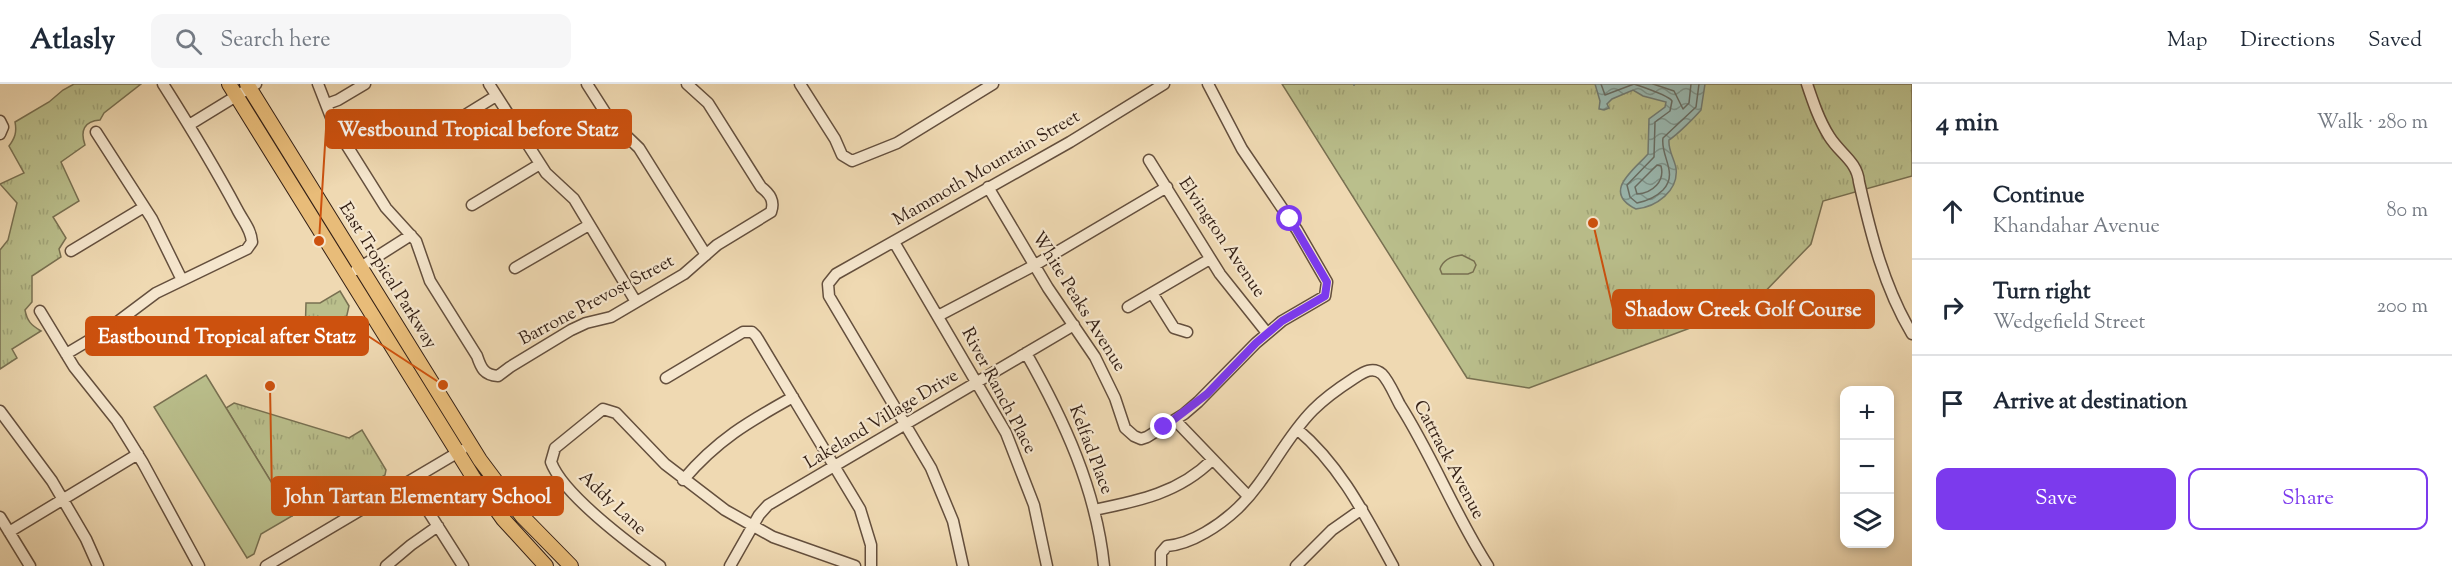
<!DOCTYPE html>
<html lang="en">
<head>
<meta charset="utf-8">
<style>
  :root { --surface:#fff; --page:#f6f6f7; --text:#1f2937; --muted:#747a83; --line:#e0e1e3; --accent:#7c3aed }
  body { margin:0; font-family:"Sorts Mill Goudy",serif; background:var(--page); color:var(--text) }
  .controls { position:absolute; right:18px; bottom:18px; display:grid; overflow:hidden; border-radius:12px; box-shadow:0 3px 9px #0003 }
  .controls button { width:54px; height:54px; display:grid; place-items:center; padding:0; border:0; border-bottom:2px solid var(--line); background:var(--surface); color:var(--text); font:30px sans-serif }
  .stop { position:absolute; width:18px; height:18px; margin:-14px; border:4px solid #7c3aed; border-radius:50%; background:#fff }
  .stop.end { background:#7c3aed; border-color:#fff; box-shadow:0 2px 6px #0008 }
  .list { margin:0; padding:0; list-style:none }
  h2 { display:flex; justify-content:space-between; align-items:center; height:78px; margin:0; padding:0 24px; font-size:26px }
  h2 small { font-size:20px; font-weight:400; color:var(--muted) }
  .list li { display:grid; grid-template-columns:39px 1fr auto; gap:18px; align-items:center; box-sizing:border-box; height:96px; padding:0 24px; border-top:2px solid var(--line) }
  .list b { display:block; font-size:22px; white-space:nowrap }
  .list p { margin:0; font-size:20px; white-space:nowrap; color:var(--muted) }
  .list em { font-size:20px; font-style:normal; color:var(--muted) }
  .actions { display:flex; gap:12px; padding:18px 24px }
  .actions a { flex:1; padding:14px 0; border:2px solid var(--accent); border-radius:12px; text-align:center; font-size:21px; color:var(--accent) }
  .actions .main { background:var(--accent); color:#fff }
  .icon { flex:none; width:33px; height:33px; fill:none; stroke:currentColor; stroke-width:2; stroke-linecap:round; stroke-linejoin:round }
  .map { position:relative; flex:none; width:1912px; height:482px; overflow:hidden }
  header { display:flex; align-items:center; gap:36px; box-sizing:border-box; height:84px; padding:0 30px; background:var(--surface); border-bottom:2px solid var(--line) }
  header strong { font-size:28px }
  nav { display:flex; gap:33px; margin-inline-start:auto; font-size:21px }
  .search { width:420px; height:54px; background:var(--page); display:flex; align-items:center; gap:15px; box-sizing:border-box; padding:0 21px; border-radius:12px; color:var(--muted); font-size:22px }
  main { display:flex }
  aside { flex:1; background:var(--surface) }
  .map>svg:first-child { display:block }
</style>
</head>
<body>
<header>
<strong>Atlasly</strong>
<div class="search"><svg class="icon" aria-label="search" viewBox="0 0 24 24"><circle cx="10" cy="10" r="6"/><path d="M15 15l6 6"/></svg>Search here</div>
<nav><a>Map</a><a>Directions</a><a>Saved</a></nav>
</header>
<main>
<div class="map">
<svg width="1912" height="482" viewBox="0 0 1912 482">
  <defs>
    <pattern id="grass-tufts" width="24" height="20" patternUnits="userSpaceOnUse" patternTransform="scale(1.5)"><rect width="24" height="20" fill="#babf8c"/><path d="M3 7l-1-3M5 7V3M7 7l1-3M15 17l-1-3M17 17v-4M19 17l1-3" fill="none" stroke="#a0a478"/></pattern>
    <pattern id="water-waves" width="16" height="10" patternUnits="userSpaceOnUse" patternTransform="scale(1.5)"><rect width="16" height="10" fill="#9ab9b1"/><path d="M0 5q4-4 8 0t8 0" fill="none" stroke="#7e968f"/></pattern>
  </defs>
  <rect width="100%" height="100%" fill="#efd9b2"/>
  <filter id="stains"><feTurbulence type="fractalNoise" baseFrequency=".00333" numOctaves="4"/><feColorMatrix values="0 0 0 0 .2 0 0 0 0 .09 0 0 0 0 .02 0 0 0 .5 -.17"/></filter>
  <radialGradient id="worn" r=".72"><stop offset=".6" stop-color="#630" stop-opacity="0"/><stop offset="1" stop-color="#630" stop-opacity=".3"/></radialGradient>
  <path fill="url(#grass-tufts)" stroke="#787051" stroke-width="1.5" d="M74,0H141L104,29L100,36C84,37 80,47 85,61L61,78L79,117L53,133L66,154L59,165L61,173L32,192V218L25,226C27,237 31,241 41,247L12,265L17,274L0,285V166L8,156L17,119L0,100L24,89L9,62C15,54 17,48 15,38L49,18L63,6Z
    M1282,0H1912V92L1823,117L1811,160L1752,221L1529,304L1467,294Z
    M340,207L349,222L342,253H305L306,219H320Z
    M234,319L349,354L362,346L386,386L385,391L350,413L330,409L292,432L226,324Z"/>
  <path fill="#babf8c" stroke="#787051" stroke-width="1.5" d="M1462,171L1474,177L1476,181L1473,188L1468,190H1442L1440,185C1443,175 1453,172 1462,171Z
    M206,291L292,432L261,450L254,470L247,474L154,323Z"/>
  <path fill="url(#water-waves)" stroke="#727c73" stroke-width="1.5" d="M1595,0H1705L1701,26C1694,34 1677,51 1669,56C1668,66 1674,74 1676,84C1679,107 1656,123 1636,125C1601,108 1634,86 1648,70L1649,35L1665,23L1666,18L1643,12L1633,6L1612,15L1607,20L1609,24L1604,26L1599,25L1600,17Z"/>
  <g fill="none" stroke-linecap="round" stroke-linejoin="round">
    <path stroke="#686d64" stroke-width="1.5" d="M1601,0L1605,11L1634,0C1642,3 1668,11 1672,17L1670,27L1655,38L1654,73L1627,101L1630,113L1637,119C1647,117 1656,113 1663,106C1679,89 1660,72 1663,54L1696,23L1699,0
      M1653,0L1674,7L1683,25L1689,19L1691,0
      M1657,81L1661,82C1665,97 1653,109 1637,110L1635,103Z"/>
    <path stroke="#727c73" stroke-width="2" d="M1354,0V1"/>
    <g stroke="#644f3d" stroke-width="13">
      <path id="minor" d="M318,0L334,41L386,124L416,157L430,197L477,272C481,284 484,291 498,292L510,283L571,246L586,239L611,233L684,190L717,161L771,128C775,117 770,110 761,103L708,19L687,0
        M489,0L546,89L574,115L636,218
        M587,0L610,36L639,64L706,171
        M800,0L835,55L842,71L852,77L897,59L993,0
        M1807,0C1813,18 1819,36 1829,52C1840,70 1857,77 1859,98C1871,151 1884,203 1912,250
        M327,20L338,16L365,0
        M0,37L3,43L0,50
        M189,41L256,0
        M96,48L152,135L182,196
        M428,54L496,12
        M1149,76L1220,190L1267,249
        M988,103L1048,204L1095,273L1115,314L1125,344L1134,352L1141,355L1147,353L1184,330L1198,318L1256,259L1282,237L1325,212L1327,198L1297,146L1242,65L1208,0
        M472,121L540,80
        M894,158L1006,349L1034,421L1047,482
        M71,167L144,123
        M515,184L589,141
        M356,186L411,151
        M1152,209L1174,244L1187,248
        M1128,223L1210,175
        M40,227L74,283L117,337L143,379L199,482
        M938,232L1035,181L1167,103
        M1026,269C1064,336 1096,405 1104,482
        M66,270L108,245L156,209L247,165L252,158C251,145 243,137 237,125C214,82 189,41 163,0
        M666,294L743,248H752L756,252L860,425L871,461V482
        M0,327L52,397L86,455L98,482
        M1175,336L1248,412
        M1297,345C1341,382 1366,433 1393,482
        M683,396C717,356 748,338 793,313
        M423,419L463,482
        M1094,426C1138,417 1179,409 1212,376
        M0,433L30,482
        M9,448L138,370
        M266,482L462,366
        M386,482L411,461L438,442
        M660,482C631,461 563,411 551,378L555,364L603,325L616,329L665,380L725,426L773,453L855,482
        M730,482L759,431L768,421L1074,241
        M963,482L953,437L931,384L829,212L828,200L836,190L1070,58L1164,0
        M1161,482V469L1167,462C1192,460 1220,441 1238,424C1268,395 1284,355 1313,326C1325,314 1339,304 1353,295C1361,290 1372,281 1382,290C1389,297 1395,312 1400,321C1433,373 1455,431 1488,482
        M1296,482L1332,446L1362,425"/>
    </g>
    <g stroke="#352116" stroke-width="16">
      <path id="major" d="M229,0L473,393L503,435L546,482
        M247,0L480,376L522,432L571,482"/>
    </g>
    <use href="#minor" stroke="#f5e6cd" stroke-width="10"/>
    <use href="#major" stroke="#e8bc79" stroke-width="14"/>
  </g>
  <g fill="none" stroke-linecap="round" stroke-linejoin="round">
    <path stroke="#7c3aed" stroke-width="8" d="M1164,343L1207,310L1256,259L1282,237L1325,212L1327,198L1290,135"/>
  </g>
  <g text-anchor="middle" dominant-baseline="central" stroke-width="4.5" stroke-linejoin="round" paint-order="stroke">
    <g font-size="18" fill="#352116" stroke="#f5e6cd">
      <text transform="translate(987 85) rotate(-30)">Mammoth Mountain Street</text>
      <text transform="translate(1221 154) rotate(56)">Elvington Avenue</text>
      <text transform="translate(387 192) rotate(58)">East Tropical Parkway</text>
      <text transform="translate(597 217) rotate(-28)">Barrone Prevost Street</text>
      <text transform="translate(1078 218) rotate(58)">White Peaks Avenue</text>
      <text transform="translate(998 307) rotate(62)">River Ranch Place</text>
      <text transform="translate(882 336) rotate(-31)">Lakeland Village Drive</text>
      <text transform="translate(1090 366) rotate(69)">Kelfad Place</text>
      <text transform="translate(1448 376) rotate(62)">Cattrack Avenue</text>
      <text transform="translate(612 420) rotate(43)">Addy Lane</text>
    </g>
  </g>
  <path fill="none" stroke="#cd510e" stroke-width="2" d="M319 157L326 45M1593 139L1613 225M443 301L368 252M270 302L272 412"/>
  <g fill="#cd510e" stroke="#f5e6cd" stroke-width="2">
    <circle cx="319" cy="157" r="6"/>
    <circle cx="1593" cy="139" r="6"/>
    <circle cx="443" cy="301" r="6"/>
    <circle cx="270" cy="302" r="6"/>
  </g>
  <g fill="#cd510e" stroke="#cd510e" stroke-width="2">
    <rect x="326" y="26" width="305" height="38" rx="6"/>
    <rect x="1613" y="206" width="261" height="38" rx="6"/>
    <rect x="86" y="233" width="282" height="38" rx="6"/>
    <rect x="272" y="393" width="291" height="38" rx="6"/>
  </g>
  <g font-size="20" text-anchor="middle" font-weight="bold" fill="#fff">
    <text x="478" y="52">Westbound Tropical before Statz</text>
    <text x="1743" y="232">Shadow Creek Golf Course</text>
    <text x="227" y="259">Eastbound Tropical after Statz</text>
    <text x="418" y="419">John Tartan Elementary School</text>
  </g>
  <rect width="100%" height="100%" filter="url(#stains)"/>
  <rect width="100%" height="100%" fill="url(#worn)"/>
</svg>
<div class="controls">
<button>+</button>
<button>−</button>
<button><svg class="icon" aria-label="layers" viewBox="0 0 24 24"><path d="M12 4l9 5-9 5-9-5zM3 14l9 5 9-5"/></svg></button>
</div>
<div class="stop" style="left:1290px;top:135px"></div>
<div class="stop end" style="left:1164px;top:343px"></div>
</div>
<aside>
<h2>4 min<small>Walk · 280 m</small></h2>
<ul class="list">
<li><svg class="icon" aria-label="ahead" viewBox="0 0 24 24"><path d="M12 20V5M6 11l6-6 6 6"/></svg><div><b>Continue</b><p>Khandahar Avenue</p></div><em>80 m</em></li>
<li><svg class="icon" aria-label="right" viewBox="0 0 24 24"><path d="M7 20v-9h11M14 6l5 5-5 5"/></svg><div><b>Turn right</b><p>Wedgefield Street</p></div><em>200 m</em></li>
<li><svg class="icon" aria-label="arrive" viewBox="0 0 24 24"><path d="M6 21V4h12l-3 4 3 4H6"/></svg><div><b>Arrive at destination</b></div></li>
</ul>
<div class="actions"><a class="main">Save</a><a>Share</a></div>
</aside>
</main>
</body>
</html>
